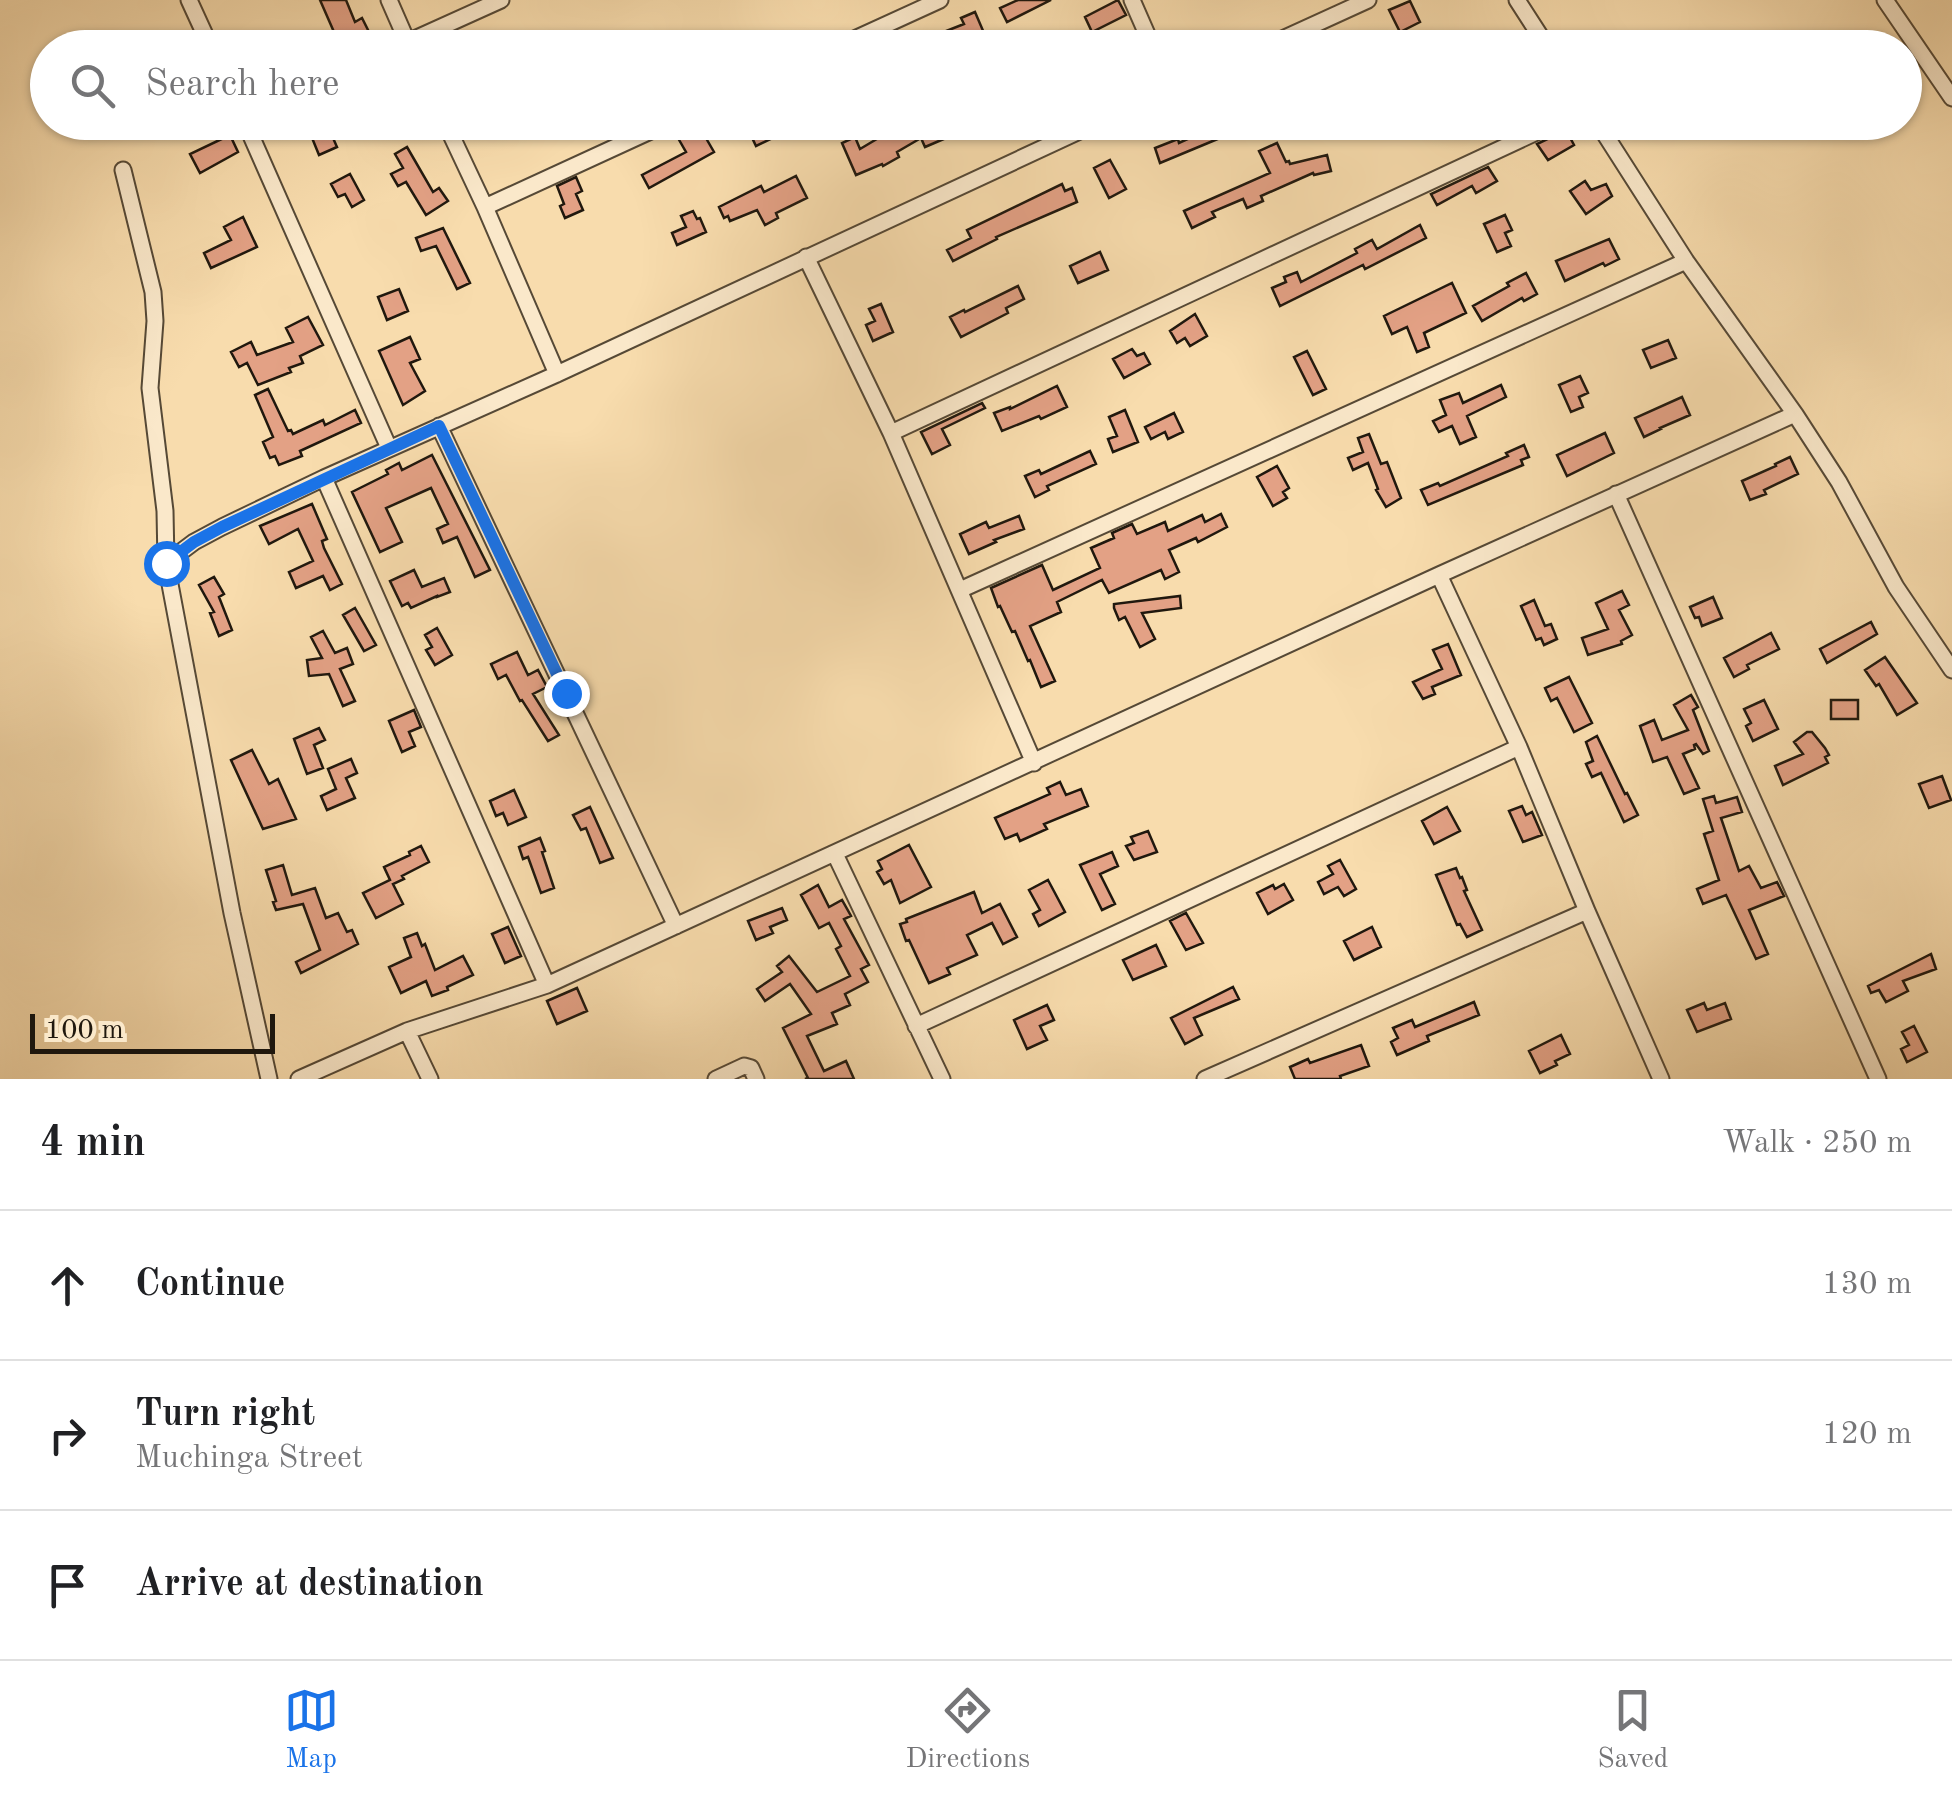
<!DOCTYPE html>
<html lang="en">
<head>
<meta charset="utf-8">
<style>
  :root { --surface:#fff; --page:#f2f2f2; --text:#202124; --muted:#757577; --line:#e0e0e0; --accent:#1a73e8 }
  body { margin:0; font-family:"Old Standard TT",serif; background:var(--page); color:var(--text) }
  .scale { position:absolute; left:30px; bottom:25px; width:245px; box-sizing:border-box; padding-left:10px; border:5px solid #20180e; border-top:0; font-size:28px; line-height:35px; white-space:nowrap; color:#20180e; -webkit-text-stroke:8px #fae8ca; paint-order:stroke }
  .stop { position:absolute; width:30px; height:30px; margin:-22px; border:8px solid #1a73e8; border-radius:50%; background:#fff }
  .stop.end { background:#1a73e8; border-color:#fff; box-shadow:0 2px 10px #0008 }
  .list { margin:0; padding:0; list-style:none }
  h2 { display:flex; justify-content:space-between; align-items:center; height:130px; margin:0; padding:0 40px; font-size:42px }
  h2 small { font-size:32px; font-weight:400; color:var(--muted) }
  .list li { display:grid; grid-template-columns:65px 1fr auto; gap:30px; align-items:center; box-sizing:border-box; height:150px; padding:0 40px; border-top:2px solid var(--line) }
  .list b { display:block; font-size:38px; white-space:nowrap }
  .list p { margin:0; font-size:32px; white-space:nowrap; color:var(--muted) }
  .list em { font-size:32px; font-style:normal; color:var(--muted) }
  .icon { flex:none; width:55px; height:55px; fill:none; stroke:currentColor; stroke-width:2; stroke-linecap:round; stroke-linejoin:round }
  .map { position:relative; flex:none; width:1952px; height:1079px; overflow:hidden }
  .search { position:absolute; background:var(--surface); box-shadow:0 2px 8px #0004; left:30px; right:30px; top:30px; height:110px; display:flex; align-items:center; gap:25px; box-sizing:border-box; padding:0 35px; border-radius:55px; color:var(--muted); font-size:38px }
  .sheet { height:580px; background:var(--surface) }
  nav { display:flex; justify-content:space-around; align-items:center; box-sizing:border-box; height:140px; border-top:2px solid var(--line); background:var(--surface); font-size:28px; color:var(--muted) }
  nav a { display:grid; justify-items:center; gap:5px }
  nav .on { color:var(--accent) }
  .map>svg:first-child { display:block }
</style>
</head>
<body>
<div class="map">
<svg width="1952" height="1079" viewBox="0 0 1952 1079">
  <rect width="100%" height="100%" fill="#f8dcad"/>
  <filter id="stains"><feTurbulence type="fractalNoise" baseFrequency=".002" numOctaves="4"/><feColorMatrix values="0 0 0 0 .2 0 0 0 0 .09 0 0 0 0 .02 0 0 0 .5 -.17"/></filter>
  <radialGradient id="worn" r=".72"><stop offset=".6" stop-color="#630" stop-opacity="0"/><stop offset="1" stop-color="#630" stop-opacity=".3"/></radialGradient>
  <path fill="#e3a185" stroke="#20180e" stroke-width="2.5" d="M320,0H346L355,22L362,18L370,34L341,48Z
    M1018,0H1051L1007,22L1000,8Z
    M1118,0L1126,15L1092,32L1085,17Z
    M1410,1L1420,22L1400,32L1389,10Z
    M975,12L984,33L949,48H880L917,32L921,41L964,24L961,18Z
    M321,122H326L337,147L319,155L308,128Z
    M757,122H806L756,146L747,127Z
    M923,122H938L946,138L925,147L921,138L897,152L899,157L883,166L882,164L856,175L842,143L855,137L860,149L892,130L895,135Z
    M1225,122H1227L1232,133L1160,163L1155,148L1178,139L1179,143Z
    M699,126L714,152L649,188L642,175L686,152L678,138Z
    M1566,130L1574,145L1548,160L1537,144Z
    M230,135L238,152L200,173L190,154Z
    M1277,143L1286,162L1289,161L1290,164L1327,155L1331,171L1314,175L1313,173L1261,196L1263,201L1247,208L1243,199L1212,212L1215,217L1192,228L1184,211L1270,173L1259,151Z
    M407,147L433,192L439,188L448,201L426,215L406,182L398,186L391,174L403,168L395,154Z
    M1110,160L1126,189L1109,198L1094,168Z
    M1488,167L1497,181L1476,193L1472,186L1437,205L1431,194Z
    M350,174L364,200L352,207L345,194L338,197L331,184Z
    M796,176L807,198L776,213L778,218L765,225L757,210L730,221L728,216L724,218L719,207L761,186L764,192Z
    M576,177L582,191L576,194L583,210L565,218L560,206L564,204L557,186Z
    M1585,181L1591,190L1606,184L1612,196L1586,214L1570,191Z
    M1062,184L1065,191L1072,188L1077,202L996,237L997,239L953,261L947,250L971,238L967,230Z
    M693,211L697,219L700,218L706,232L677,245L672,233L686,227L681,216Z
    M1505,215L1512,230L1505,233L1511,246L1497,252L1484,224Z
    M243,217L257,247L211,268L204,253L231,240L224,227Z
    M1420,225L1426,238L1365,269L1363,265L1280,306L1272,288L1286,282L1284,277L1297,272L1301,282L1357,253L1355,249L1372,240L1377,249Z
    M443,228L470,283L457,289L436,246L421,251L416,238Z
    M1609,239L1619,259L1605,266L1603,263L1565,281L1556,261Z
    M1100,252L1108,270L1078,283L1070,266Z
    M1526,273L1537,294L1524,301L1522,298L1482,321L1473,306L1509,286L1507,283Z
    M1452,283L1466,313L1424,333L1429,347L1417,352L1407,327L1392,334L1384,316Z
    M1018,286L1024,299L1006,308L1008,313L961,337L950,317L964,310L965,312Z
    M399,289L408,311L387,320L378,297Z
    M881,304L893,332L873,341L866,325L875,321L869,309Z
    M1195,314L1207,336L1190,346L1185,338L1177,343L1170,331Z
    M308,317L323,345L300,356L303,363L289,368L291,372L258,385L247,363L239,367L231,352L251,342L257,355L293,342L286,328Z
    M410,337L420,359L410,363L425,391L403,405L379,351Z
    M1668,340L1676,358L1651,368L1643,350Z
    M1132,349L1137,356L1144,353L1150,364L1124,378L1113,359Z
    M1307,351L1326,389L1313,395L1294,357Z
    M1580,376L1588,393L1579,397L1583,407L1571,412L1559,385Z
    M1501,385L1506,397L1467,416L1476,437L1460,444L1452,426L1439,432L1433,421L1446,415L1440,400L1459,393L1463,403Z
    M1057,386L1067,407L1041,419L1039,416L1002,431L994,413L1010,407V409Z
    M268,389L288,431L291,430L293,434L323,420L325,425L355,410L361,423L300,451L302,456L279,465L275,456L270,458L263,442L273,437L255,395Z
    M1682,397L1690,415L1660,428L1661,429L1644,437L1635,418Z
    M982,403L985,408L942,429L950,445L932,454L921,432Z
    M1125,410L1138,442L1113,452L1108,439L1117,436L1109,417Z
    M1174,413L1183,432L1168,439L1165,432L1151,439L1145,427Z
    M1605,433L1614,453L1567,476L1557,455Z
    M1369,434L1381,464L1387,462L1401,498L1386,507L1376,490L1378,489L1368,463L1353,470L1348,458L1363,452L1358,438Z
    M1524,445L1529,457L1521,460L1523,465L1428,505L1421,490L1438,483L1440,486L1508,456L1506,453Z
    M1090,451L1096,464L1047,486L1049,490L1035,497L1025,476L1039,470L1041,474Z
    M432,455L490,570L475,577L457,537L443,543L437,529L448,524L431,488L386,508L402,542L380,552L352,492L388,474L386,470L399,463L402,470Z
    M1790,457L1798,474L1764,490L1766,494L1750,500L1742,481L1776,466L1775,464Z
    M1277,466L1289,488L1283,492L1287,498L1273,506L1257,477Z
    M312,504L327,539L322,541L324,548L342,584L330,590L323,576L296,588L289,572L313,561L298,529L269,544L260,526Z
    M1221,514L1227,527L1198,542L1196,538L1169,550L1179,572L1165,579L1161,570L1109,593L1102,580L1057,602L1061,612L1030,626L1055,681L1041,687L1030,660L1028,661L1015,631L1012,632L1000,606L998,607L991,588L1042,565L1053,590L1100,568L1091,548L1114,538L1112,533L1132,524L1137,534L1165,522L1168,531L1202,515L1205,522Z
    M1019,516L1024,529L994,540L996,542L969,554L960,534L986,522L989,528Z
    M414,570L422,587L444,578L450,592L437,597V596L411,608L408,603L402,606L390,581Z
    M214,577L224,594L219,597L232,630L219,636L210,613L214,612L199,585Z
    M1622,591L1629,605L1619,610L1632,635L1621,641L1622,644L1588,655L1582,638L1608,629L1596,603Z
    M1180,596L1181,608L1142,613L1155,639L1140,647L1125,617L1119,620L1114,608V604Z
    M1713,597L1722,618L1702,626L1699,617L1695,618L1690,607Z
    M1534,600L1545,626L1551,624L1557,639L1544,645L1541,638L1536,640L1521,606Z
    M355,608L376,645L364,651L343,615Z
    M1871,622L1877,634L1827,663L1820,649Z
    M437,628L452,655L435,665L426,650L432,647L425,635Z
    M323,631L335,653L347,648L353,664L340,669L355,701L343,706L329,674L309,676L307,660L322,658L311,637Z
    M1771,633L1779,649L1747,665L1749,669L1734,677L1724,658Z
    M1448,644L1461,675L1432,687L1435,694L1423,699L1413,682L1442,669L1433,650Z
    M517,652L528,675L538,670L547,687L533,694L559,735L548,741L522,700L520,701L506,675L498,679L491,664Z
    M1885,657L1917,703L1897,715L1879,684L1876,686L1865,670Z
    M1569,677L1592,723L1574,732L1557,698L1551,701L1545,688Z
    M1691,695L1698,707L1693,710L1709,751L1703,754L1696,744L1694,745L1695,749L1683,754L1699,788L1684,794L1667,757L1653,762L1640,726L1654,720L1662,740L1688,730L1674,705Z
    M1764,700L1778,729L1753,741L1746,726L1751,723L1744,709Z
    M1831,700H1858V719H1831Z
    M414,710L421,727L409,732L415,746L402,752L389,721Z
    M319,728L325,740L314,745L323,768L307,774L294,739Z
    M1807,732H1812L1825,748L1829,755L1825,757L1828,763L1783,785L1775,766L1803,754L1794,742Z
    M1597,736L1625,794L1627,793L1638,815L1624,822L1601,773L1592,777L1586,764L1593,761L1586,742Z
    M252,750L269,784L278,779L296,819L263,829L231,760Z
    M351,759L357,773L346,778L355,798L327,810L321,796L336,789L328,769Z
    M1942,776L1951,800L1929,808L1919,784Z
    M1060,782L1066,795L1081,789L1088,806L1044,824L1047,829L1020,841L1017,834L1005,839L995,818L1050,794L1047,788Z
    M514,790L526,817L508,825L503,813L496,816L490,801Z
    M1714,796L1716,803L1737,797L1742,812L1721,818L1739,871L1749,866L1761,888L1777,882L1784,896L1749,910L1768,954L1756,959L1726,895L1703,904L1697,889L1719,880L1704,834L1713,831L1703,799Z
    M1522,806L1526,815L1532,812L1542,835L1523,842L1509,811Z
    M590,807L613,858L600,863L586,828L581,830L573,815Z
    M1447,807L1460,831L1434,844L1422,821Z
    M1148,831L1157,852L1134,860L1126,846L1134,843L1131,837Z
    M540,838L545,851L542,852L554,888L541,893L528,857L523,859L519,847Z
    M909,845L931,887L900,903L891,880L884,884L877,872L882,869L878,861Z
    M421,846L429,862L402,876L404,879L393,884L403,904L376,918L363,893L390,880L384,867L410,855L409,852Z
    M1112,852L1118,866L1100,874L1115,904L1102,910L1080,865Z
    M1340,860L1356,889L1344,896L1338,887L1324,894L1318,882L1333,874L1328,866Z
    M283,865L292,895L315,888L326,918L338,913L347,932L352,930L358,944L301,973L296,962L320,950L303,904L276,910L273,902L276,901L266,870Z
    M1456,868L1460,878L1462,877L1467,890L1464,891L1482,930L1467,937L1460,924L1457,925L1436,875Z
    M1048,880L1065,912L1039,926L1033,914L1040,910L1029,890Z
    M1284,884L1293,900L1268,914L1257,893L1273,885L1275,889Z
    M818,885L829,907L842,900L851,916L844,919L869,965L861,969L868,982L845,994L850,1005L832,1013L837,1024L807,1036L824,1071L846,1061L854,1079H805L808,1078L783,1028L811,1014L790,984L765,1001L757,989L782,972L777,966L789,956L817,992L850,976L836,949L841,946L829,923L819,928L801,895Z
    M974,892L982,913L1000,904L1017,937L1003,944L992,923L967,935L977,955L947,968L950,974L929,983L909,940L906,941L900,924L907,922L906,919Z
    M782,908L787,920L770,927L773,933L756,940L748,921Z
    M1186,913L1203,943L1186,950L1170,921Z
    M508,927L521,956L505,963L492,934Z
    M1372,927L1381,947L1354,960L1344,941Z
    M417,933L422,946L425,944L435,970L463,956L473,975L447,987L448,990L432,996L426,981L401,993L389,967L411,957L404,938Z
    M1156,945L1166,966L1133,980L1123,960Z
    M1931,954L1936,969L1903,981L1908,991L1886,1002L1879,990L1871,993L1868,986Z
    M1233,987L1239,999L1194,1018L1202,1035L1185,1044L1171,1018Z
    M577,988L587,1011L557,1024L547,1001Z
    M1474,1002L1479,1015L1427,1036L1429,1041L1397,1055L1391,1042L1398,1038L1393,1028L1412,1020L1415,1027Z
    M1704,1003L1707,1010L1725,1003L1731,1019L1697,1032L1687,1010Z
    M1047,1005L1054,1020L1040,1026L1047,1040L1027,1049L1014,1020Z
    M1914,1026L1927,1052L1907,1062L1901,1049L1909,1045L1902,1032Z
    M1561,1035L1570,1054L1555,1061L1557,1065L1540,1073L1529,1051Z
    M1361,1045L1369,1066L1340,1076L1341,1079H1295L1290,1067L1308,1059L1310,1063Z"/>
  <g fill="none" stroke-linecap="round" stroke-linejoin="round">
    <g stroke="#564936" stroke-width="19">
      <path id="minor" d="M189,0L211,48
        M389,0L410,48
        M1132,0L1153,48
        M1517,0L1548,48
        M1885,0L1952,98
        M408,42L501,0
        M835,48L940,0
        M1263,48L1368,0
        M245,122L389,448
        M445,122L485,207L557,374
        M123,170L153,292L155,321L150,388L165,511L166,563
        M485,207L670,122
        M806,257L891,433L1034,763
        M1795,414L1839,482L1896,587L1952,670
        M439,426L676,926
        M891,433L1558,122
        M324,478L547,985
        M1616,494L1878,1079
        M1439,575L1519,747L1587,911L1661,1079
        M960,590L1686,261
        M835,854L942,1079
        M916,1026L1519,747
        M407,1031L430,1079
        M269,1079L232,913L166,563L194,542L222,527L324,478L557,374L1099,122
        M299,1079L407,1031L547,985L1439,575L1795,414L1686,261L1597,122
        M716,1079L744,1066L751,1068L756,1079
        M1205,1079L1587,911"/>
    </g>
    <use href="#minor" stroke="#fae8ca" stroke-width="15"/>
  </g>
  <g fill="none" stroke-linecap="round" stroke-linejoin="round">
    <path stroke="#1a73e8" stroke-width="12" d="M166,563L194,542L222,527L439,426L566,693"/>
  </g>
  <rect width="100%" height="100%" filter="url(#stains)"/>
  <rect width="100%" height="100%" fill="url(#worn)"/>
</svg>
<div class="scale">100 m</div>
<div class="stop" style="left:166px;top:563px"></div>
<div class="stop end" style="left:566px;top:693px"></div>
<div class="search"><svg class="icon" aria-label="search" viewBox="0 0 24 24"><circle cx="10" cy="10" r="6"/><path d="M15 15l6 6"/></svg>Search here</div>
</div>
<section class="sheet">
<h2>4 min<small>Walk · 250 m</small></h2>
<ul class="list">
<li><svg class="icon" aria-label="ahead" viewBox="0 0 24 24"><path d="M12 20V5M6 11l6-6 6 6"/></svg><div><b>Continue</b></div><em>130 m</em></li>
<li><svg class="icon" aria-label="right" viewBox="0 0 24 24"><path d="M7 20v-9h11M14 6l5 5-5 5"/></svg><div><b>Turn right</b><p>Muchinga Street</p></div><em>120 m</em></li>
<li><svg class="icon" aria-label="arrive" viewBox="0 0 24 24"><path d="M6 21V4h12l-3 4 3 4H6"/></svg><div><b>Arrive at destination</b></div></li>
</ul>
</section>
<nav>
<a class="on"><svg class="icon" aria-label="map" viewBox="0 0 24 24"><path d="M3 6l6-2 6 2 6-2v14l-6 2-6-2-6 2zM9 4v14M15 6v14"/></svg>Map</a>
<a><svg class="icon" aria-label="directions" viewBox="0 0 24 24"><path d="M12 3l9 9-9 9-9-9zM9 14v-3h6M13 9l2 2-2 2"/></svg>Directions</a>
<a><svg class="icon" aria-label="saved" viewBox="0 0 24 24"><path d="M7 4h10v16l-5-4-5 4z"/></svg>Saved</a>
</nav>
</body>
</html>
